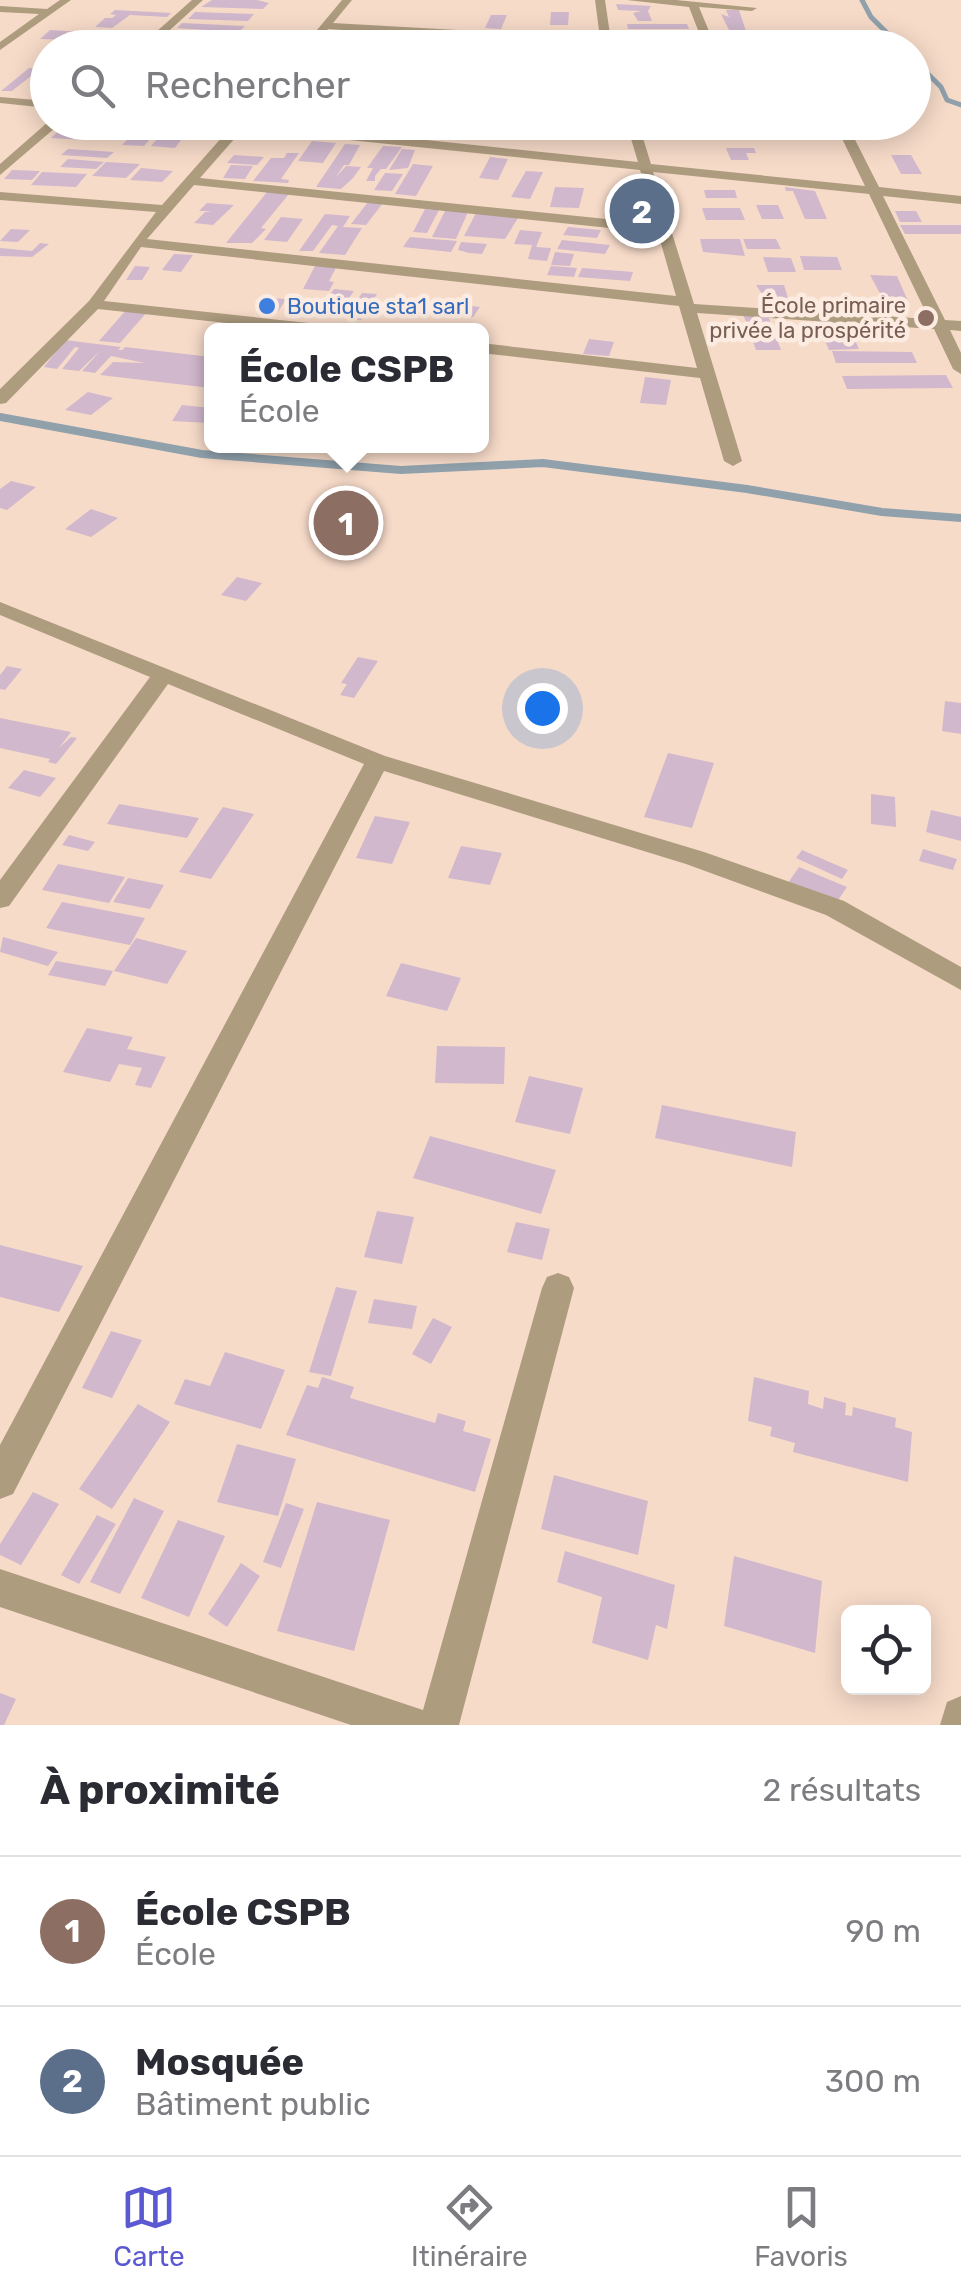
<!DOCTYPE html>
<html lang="fr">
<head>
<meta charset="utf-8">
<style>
  :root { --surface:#fff; --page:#f2f2f3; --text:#2b2b33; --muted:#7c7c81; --line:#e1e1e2; --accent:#5b59d1 }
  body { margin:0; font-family:Rubik,sans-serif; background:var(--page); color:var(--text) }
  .controls { position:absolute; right:30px; bottom:30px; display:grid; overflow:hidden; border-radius:15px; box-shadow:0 5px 25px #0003 }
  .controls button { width:90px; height:90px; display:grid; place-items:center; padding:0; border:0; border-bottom:2px solid var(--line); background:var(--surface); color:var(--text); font:50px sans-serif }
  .you { position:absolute; left:542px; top:708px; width:35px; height:35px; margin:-25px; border:8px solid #fff; border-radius:50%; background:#1a73e8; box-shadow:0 0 0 15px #1a73e833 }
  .badge { display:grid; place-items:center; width:65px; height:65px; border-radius:50%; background:var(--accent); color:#fff; font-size:32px; font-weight:700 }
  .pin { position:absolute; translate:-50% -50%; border:5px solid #fff; box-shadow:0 2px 10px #0006 }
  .popup { position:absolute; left:204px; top:323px; width:285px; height:130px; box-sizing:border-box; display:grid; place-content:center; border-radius:15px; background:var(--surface); filter:drop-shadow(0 2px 8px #0005); font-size:32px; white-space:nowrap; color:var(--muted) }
  .popup b { font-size:38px; color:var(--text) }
  .popup::after { content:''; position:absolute; left:50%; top:100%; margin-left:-20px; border:20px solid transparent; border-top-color:var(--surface) }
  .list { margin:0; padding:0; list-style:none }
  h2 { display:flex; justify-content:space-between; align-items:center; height:130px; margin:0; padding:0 40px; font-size:42px }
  h2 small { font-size:32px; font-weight:400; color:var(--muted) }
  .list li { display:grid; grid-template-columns:65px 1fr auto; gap:30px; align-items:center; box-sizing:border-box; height:150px; padding:0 40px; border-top:2px solid var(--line) }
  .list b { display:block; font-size:38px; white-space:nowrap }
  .list p { margin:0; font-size:32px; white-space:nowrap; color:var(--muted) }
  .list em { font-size:32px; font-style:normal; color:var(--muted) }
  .icon { flex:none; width:55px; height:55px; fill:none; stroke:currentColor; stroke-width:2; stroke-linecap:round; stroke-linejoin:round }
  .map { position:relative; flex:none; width:961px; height:1725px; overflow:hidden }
  .search { position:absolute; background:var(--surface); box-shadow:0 5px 25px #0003; left:30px; right:30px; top:30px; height:110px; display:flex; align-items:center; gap:25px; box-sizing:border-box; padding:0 35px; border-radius:55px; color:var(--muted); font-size:38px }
  .sheet { height:430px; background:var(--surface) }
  nav { display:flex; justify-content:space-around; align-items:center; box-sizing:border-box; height:140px; border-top:2px solid var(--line); background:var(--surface); font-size:28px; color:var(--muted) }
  nav a { display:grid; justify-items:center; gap:5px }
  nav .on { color:var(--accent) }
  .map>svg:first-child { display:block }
</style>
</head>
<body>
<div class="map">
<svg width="961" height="1725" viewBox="0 0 961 1725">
  <rect width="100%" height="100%" fill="#f7dbc9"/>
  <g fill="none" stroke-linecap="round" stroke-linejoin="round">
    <path stroke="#90a1ac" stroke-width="5" d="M862,0L871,17L902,48
      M914,60L941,87L947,100L961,105"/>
    <path stroke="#90a1ac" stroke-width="8" d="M0,417L202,454L401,470L543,463L747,489L882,512L961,518"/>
  </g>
  <path fill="#d1b8cd" d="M257,0L269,3L263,9L201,7L212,0Z
    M616,4L651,6L648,11L652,21H638L633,13L641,11L618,10Z
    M115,10L171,13L167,17L130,15L112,28L95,27L105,18H112L116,15L110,14Z
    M726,10H739L747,34H731L721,14L729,17Z
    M195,12L254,14L248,21L188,19Z
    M551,12H569L568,25H550Z
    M491,15H507L501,29L485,28Z
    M182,23L245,26L239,32L177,28Z
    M627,24H687L689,29H628Z
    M50,30L83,32L73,40L40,39Z
    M98,32L141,34L136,39L92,37Z
    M78,39L141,42L136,47L72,44Z
    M494,40L566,45V48H482L485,42Z
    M29,68L40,69L12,91H1Z
    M438,122H463L455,137L430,136Z
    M141,125L162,126L144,146L122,145Z
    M167,127L190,128L175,148L151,146Z
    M61,129L82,132H97L88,140L51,138Z
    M312,141L336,143L323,163L298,161Z
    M345,144L360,145L349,165H344L335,178L346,166L361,167L353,178L341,189L316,187Z
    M383,146L402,147L386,169H381L375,176V181H366L373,168H367Z
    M726,148H754L756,153H746L749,160H731Z
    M68,149L114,152L107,158L61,155Z
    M402,149L415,150L408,168L389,170Z
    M287,153H299L281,179L289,180L288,183L253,181L271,158H284Z
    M234,155L264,157L257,165L227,163Z
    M891,155H911L922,174H901Z
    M490,157L508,159L498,180L479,178Z
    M68,159L104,162L96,169L60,167Z
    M106,162L140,164L126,178L92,176Z
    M413,164L433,166L416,196L395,194Z
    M231,165L253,166L245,179L223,178Z
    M141,168L173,171L162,182L130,180Z
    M12,170L40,171L32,180L4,179Z
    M526,171L543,172L530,199L511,197Z
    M42,172L87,174L76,187L31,185Z
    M385,173L403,174L392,191L374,190Z
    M555,187L584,188L579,208L550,207Z
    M785,187L815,191L827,219H805L793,191H786Z
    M704,190H735L737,198H706Z
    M267,192L289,194L261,228L266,229L252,243H226Z
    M368,202L383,203L366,225L351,224Z
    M207,203L234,205L213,225L194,223L205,212L212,211H199Z
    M756,205H778L784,219H762Z
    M702,208H740L745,220H706Z
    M425,209L439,210L427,233L413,232Z
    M445,211L468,212L456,239L432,237Z
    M477,211L518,218L505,239L464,236Z
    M895,211H916L922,222H900Z
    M325,214L350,216L343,227L362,228L345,255L319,253L338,226L332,225L313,251H299Z
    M281,217L303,219L287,242L264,240Z
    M900,225H961V234H905Z
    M568,227L601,230L597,238L563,235Z
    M11,229L30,230L18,242L0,241Z
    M520,230L542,232L536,247L551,248L547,261L528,259L532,245L514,244Z
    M410,237L457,241L451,252L403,247Z
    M700,239H740L745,256L703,252Z
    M743,239H776L781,249H747Z
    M562,240L610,245L605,254L557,249Z
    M461,242L487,244L482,254L469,253L458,250Z
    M40,243L49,244L32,257L0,256V248L32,251Z
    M555,252L574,254L570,266L551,265Z
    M174,254L193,255L181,272L162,270Z
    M800,256L837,257L842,270H804Z
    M763,257L791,258L796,272H768Z
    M316,264L337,266L329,281L334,282L329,291L303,289Z
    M135,266L150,267L142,280H126Z
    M551,266L577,268L574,277L547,275Z
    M582,268L633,272L630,281L578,277Z
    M870,275L897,276L908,301H884Z
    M756,285H784L788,298L764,297Z
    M334,289L354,291L340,310L320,308Z
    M362,293L377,294L361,320L346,318Z
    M269,298L286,299L278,312L262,311Z
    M435,301L480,307L473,317L428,311Z
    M127,309L148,311L120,343L99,341Z
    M767,313L781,350H756L743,314Z
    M815,318H845L859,349L829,350Z
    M589,339L614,342L609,356L583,354Z
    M65,340L121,347L118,350H122L125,347L211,357V388L100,375L113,362L145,363L111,356L95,373L82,371L101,350L79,371L62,369L79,348L75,347L57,369L44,367Z
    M832,351L912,352L917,363H836Z
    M946,375L953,388L847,389L842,376Z
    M645,377L671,380L666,405L640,403Z
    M88,392L113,398L91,415L65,410Z
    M182,405L211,408V420L209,423L172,421Z
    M11,481L36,487L7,510L0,508V489Z
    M91,509L118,518L91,537L65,529Z
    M237,577L262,583L246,601L221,595Z
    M358,657L378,661L354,698L340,695L347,684L341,683Z
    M7,666L22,669L5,690L0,689V675Z
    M945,701L961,703V734L942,731Z
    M0,718L71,732L59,748L71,737L77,738L56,764L48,762L50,759L0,748Z
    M668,753L714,763L692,828L644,817Z
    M24,770L56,778L40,797L8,788Z
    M871,794L895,797L896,827L871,824Z
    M119,804L199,818L187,838L107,824Z
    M223,807L254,814L211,879L179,872Z
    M931,810L961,817V841L926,832Z
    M375,816L410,822L392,864L356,858Z
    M69,835L95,842L88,851L62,845Z
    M461,846L502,853L490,885L448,878Z
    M923,849L957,859L953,870L919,861Z
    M802,850L848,870L842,879L796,858Z
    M58,864L125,877L109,903L42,890Z
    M799,867L847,887L836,903L788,883Z
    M128,878L164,885L150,909L113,902Z
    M62,902L145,918L130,945L46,928Z
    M3,937L58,952L48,966L0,952Z
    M136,938L187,951L167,984L114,971Z
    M56,961L113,971L105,986L48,975Z
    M401,963L461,978L447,1011L386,996Z
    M87,1028L133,1037L127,1049L166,1057L151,1088L135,1085L142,1068L119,1064L110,1082L63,1072Z
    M437,1046L505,1047L504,1084L435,1083Z
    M529,1076L583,1088L570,1134L515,1122Z
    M662,1105L796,1132L792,1167L655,1138Z
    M430,1136L556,1170L541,1214L413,1178Z
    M377,1211L414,1217L402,1264L364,1257Z
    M516,1222L550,1229L542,1260L507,1252Z
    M0,1245L83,1266L59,1312L0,1297Z
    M336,1287L357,1291L331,1376L309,1372Z
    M374,1299L417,1306L412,1329L368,1323Z
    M433,1318L452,1327L431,1364L412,1354Z
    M111,1331L142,1340L112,1398L82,1388Z
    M225,1352L285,1370L261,1429L174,1404L185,1379L210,1386Z
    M322,1377L354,1387L350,1398L435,1423L438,1413L466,1421L463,1431L491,1439L475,1492L286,1435L307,1385L318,1388Z
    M754,1377L809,1391L808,1404L823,1409L824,1397L846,1403L845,1415L852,1416L853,1407L896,1418L895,1427L912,1432L908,1482L793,1452L795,1443L770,1436L772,1427L748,1421Z
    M138,1404L170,1422L112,1509L79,1489Z
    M237,1444L296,1459L278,1516L217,1502Z
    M554,1475L648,1501L638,1555L541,1529Z
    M33,1492L59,1504L21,1565L0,1555V1544Z
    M134,1498L164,1511L120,1594L90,1582Z
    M317,1502L390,1520L354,1651L277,1631Z
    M286,1503L304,1509L281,1568L263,1562Z
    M97,1515L116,1524L79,1584L61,1575Z
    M178,1520L225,1536L189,1617L141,1598Z
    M565,1551L675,1585L667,1629L656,1625L648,1660L592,1643L602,1597L557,1582Z
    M734,1556L822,1581L815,1653L724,1626Z
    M241,1563L260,1576L227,1627L208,1614Z
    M0,1693L16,1699L4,1725H0Z"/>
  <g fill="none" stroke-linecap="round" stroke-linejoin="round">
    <path fill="#ae9c7f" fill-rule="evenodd" d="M60,0H71L0,50V42L39,14L0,12V6L47,9Z
      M192,0H203L150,48H138Z
      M342,0H352L333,23L600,38L595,0H605L612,48L328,29L313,48H302Z
      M627,0H676L757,8L752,11L699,7L716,48H705L689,7Z
      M0,97L48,101V108L0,103Z
      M48,122H62L0,175V164Z
      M209,122H254L638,162L626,122H638L651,164L865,186L834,122H846L879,187L961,196V204L883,196L945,320L961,321V331L950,330L961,353V374L953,369L934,329L697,313L742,461L733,466L724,461L700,378L481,353V343L697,368L679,306L141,247L104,301L327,325L335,330H290L98,309L6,403L0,404V389L89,301L156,212L0,200V192L162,205L231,127ZM243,129L640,170L656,224L200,178ZM653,172L869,194L929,319L694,304ZM194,185L658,233L676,296L147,239Z
      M0,602L385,756L704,852L844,901L961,967V990L826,915L686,864L384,771L13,1494L0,1499V1445L364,764L168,684L9,906L0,908V880L150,677L0,615Z
      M558,1273L569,1277L574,1288L459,1725H351L0,1607V1569L423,1710L542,1288L547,1277Z
      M961,1696V1725H940L947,1702Z"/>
  </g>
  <circle fill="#3f7fe0" stroke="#fcebe0" stroke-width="4" cx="267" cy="306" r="10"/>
  <circle fill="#8d6e63" stroke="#fcebe0" stroke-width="4" cx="926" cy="318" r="10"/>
  <g text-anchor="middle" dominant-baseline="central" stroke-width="9" stroke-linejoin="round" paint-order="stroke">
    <g font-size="22" fill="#785e54" stroke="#fcebe0" text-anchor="end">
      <text x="906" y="305">École primaire<tspan x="906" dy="25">privée la prospérité</tspan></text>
    </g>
    <g font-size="22" fill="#366cbe" stroke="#fcebe0" text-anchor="start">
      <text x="287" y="306">Boutique sta1 sarl</text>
    </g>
  </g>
</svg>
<div class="controls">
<button><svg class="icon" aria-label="locate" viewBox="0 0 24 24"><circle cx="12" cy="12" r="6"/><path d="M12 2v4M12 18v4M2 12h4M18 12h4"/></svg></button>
</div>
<div class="you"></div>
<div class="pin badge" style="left:346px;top:523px;background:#8d6e63">1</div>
<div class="popup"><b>École CSPB</b>École</div>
<div class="pin badge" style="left:642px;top:211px;background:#5c6f8a">2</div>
<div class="search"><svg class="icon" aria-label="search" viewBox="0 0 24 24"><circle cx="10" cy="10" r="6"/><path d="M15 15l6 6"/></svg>Rechercher</div>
</div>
<section class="sheet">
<h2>À proximité<small>2 résultats</small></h2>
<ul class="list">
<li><span class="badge" style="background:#8d6e63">1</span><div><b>École CSPB</b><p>École</p></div><em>90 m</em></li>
<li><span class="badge" style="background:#5c6f8a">2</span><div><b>Mosquée</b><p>Bâtiment public</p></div><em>300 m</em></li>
</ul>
</section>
<nav>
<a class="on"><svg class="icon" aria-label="map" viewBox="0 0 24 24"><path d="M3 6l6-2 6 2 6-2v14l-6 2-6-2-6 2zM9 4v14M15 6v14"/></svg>Carte</a>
<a><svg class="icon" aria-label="directions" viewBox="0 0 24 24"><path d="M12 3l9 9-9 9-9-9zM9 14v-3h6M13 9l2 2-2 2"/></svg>Itinéraire</a>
<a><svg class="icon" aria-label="saved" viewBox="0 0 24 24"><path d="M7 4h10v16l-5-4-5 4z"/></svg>Favoris</a>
</nav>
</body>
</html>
